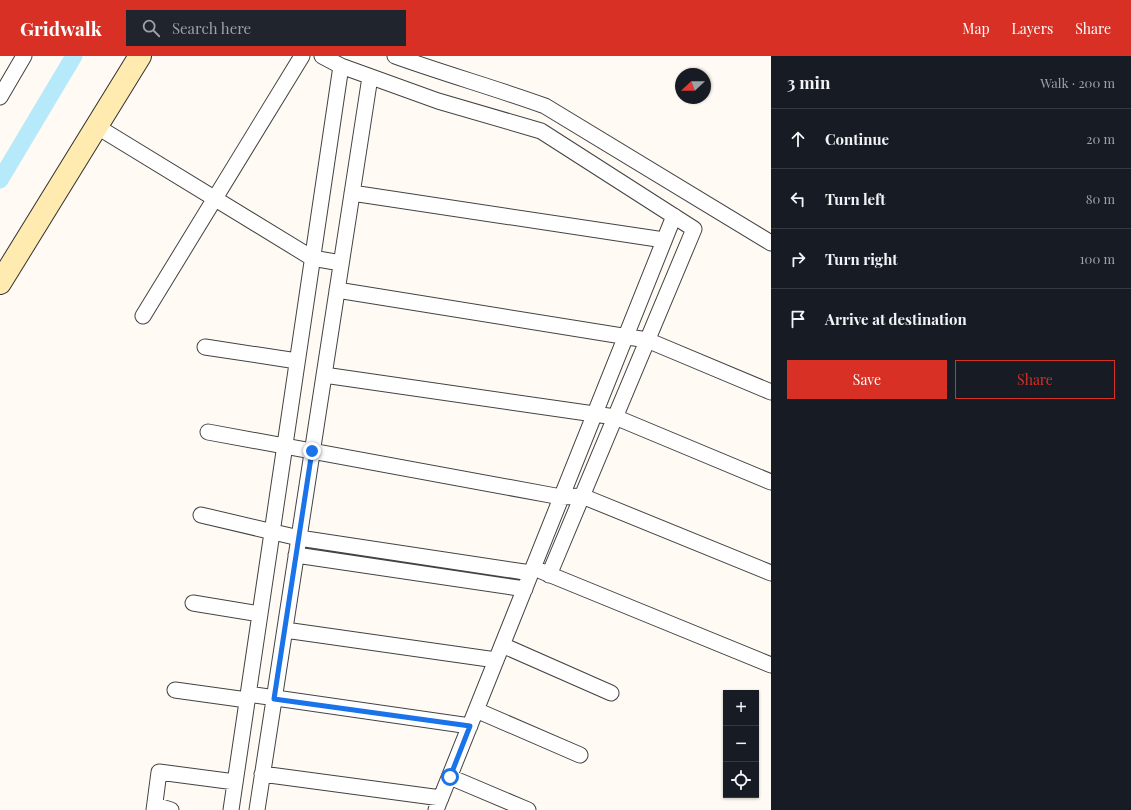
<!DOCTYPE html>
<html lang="en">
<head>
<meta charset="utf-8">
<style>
  :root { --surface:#171b24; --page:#20242c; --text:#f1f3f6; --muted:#9ea1a6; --line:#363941; --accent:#d93025 }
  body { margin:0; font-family:"Playfair Display",serif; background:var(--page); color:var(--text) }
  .controls { position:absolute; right:12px; bottom:12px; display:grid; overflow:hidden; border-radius:0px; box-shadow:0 1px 3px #0004 }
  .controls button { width:36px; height:36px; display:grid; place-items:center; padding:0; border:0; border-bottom:1px solid var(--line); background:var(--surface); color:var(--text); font:20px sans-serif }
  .compass { position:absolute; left:675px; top:12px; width:36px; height:36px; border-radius:50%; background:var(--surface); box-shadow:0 1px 3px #0004; rotate:248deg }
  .stop { position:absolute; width:12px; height:12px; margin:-9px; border:3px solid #1a73e8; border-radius:50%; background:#fff }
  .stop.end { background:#1a73e8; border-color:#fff; box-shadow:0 1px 4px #0008 }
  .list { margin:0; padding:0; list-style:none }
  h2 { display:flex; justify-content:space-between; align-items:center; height:52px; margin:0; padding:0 16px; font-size:17px }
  h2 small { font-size:13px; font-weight:400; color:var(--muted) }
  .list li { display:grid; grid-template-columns:26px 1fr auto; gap:12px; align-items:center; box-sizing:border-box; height:60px; padding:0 16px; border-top:1px solid var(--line) }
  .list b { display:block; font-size:15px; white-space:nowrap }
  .list em { font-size:13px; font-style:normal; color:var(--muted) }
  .actions { display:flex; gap:8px; padding:12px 16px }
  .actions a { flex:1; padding:9px 0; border:1px solid var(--accent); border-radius:0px; text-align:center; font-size:14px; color:var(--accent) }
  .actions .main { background:var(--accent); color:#fff }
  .icon { flex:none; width:22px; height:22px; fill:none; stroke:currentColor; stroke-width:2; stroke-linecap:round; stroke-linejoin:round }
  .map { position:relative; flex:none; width:771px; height:754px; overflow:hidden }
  header { display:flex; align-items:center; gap:24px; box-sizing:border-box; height:56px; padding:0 20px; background:var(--accent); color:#fff }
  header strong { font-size:19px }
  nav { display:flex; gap:22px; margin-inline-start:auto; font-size:14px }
  .search { width:280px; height:36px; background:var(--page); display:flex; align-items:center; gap:10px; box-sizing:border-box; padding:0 14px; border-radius:0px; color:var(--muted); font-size:15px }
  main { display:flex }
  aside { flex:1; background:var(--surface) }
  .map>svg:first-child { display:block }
</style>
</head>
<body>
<header>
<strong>Gridwalk</strong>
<div class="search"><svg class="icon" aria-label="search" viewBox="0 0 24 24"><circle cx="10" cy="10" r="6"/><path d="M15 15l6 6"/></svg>Search here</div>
<nav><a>Map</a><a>Layers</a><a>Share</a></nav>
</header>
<main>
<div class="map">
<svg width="771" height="754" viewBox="0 0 771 754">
  <rect width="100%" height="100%" fill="#fffbf4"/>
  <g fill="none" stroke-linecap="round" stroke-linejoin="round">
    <path stroke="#b6e9f9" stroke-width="17" d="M0,124L74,0"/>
    <g stroke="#434343" stroke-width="17">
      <path id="street" d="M322,0L341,10L438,45L541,75L694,173L549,519
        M395,0C445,18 495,32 545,50L771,187
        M0,41L24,0
        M96,70L312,202L341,207
        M352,137L664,184
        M337,234L647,284L771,336
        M143,260L302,0
        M205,291L297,305
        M324,319L615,361L771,426
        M208,376L561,441L582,440L771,517
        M201,459L299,482L531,517
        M296,499L525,533
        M541,515L771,609
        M193,547L260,558
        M285,574L496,604
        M502,589L611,637
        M175,634L247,644
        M248,638L470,670
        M476,654L580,699
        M262,718L441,742
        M450,721L528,754
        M155,749L171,754
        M154,754L159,716L235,726
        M231,754L341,10
        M257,754L370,21
        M436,754L674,160"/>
    </g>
    <g stroke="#323232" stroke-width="24">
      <path id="secondary" d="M0,227L140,0"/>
    </g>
    <use href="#street" stroke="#fff" stroke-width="15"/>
    <use href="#secondary" stroke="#ffebaf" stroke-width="22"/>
  </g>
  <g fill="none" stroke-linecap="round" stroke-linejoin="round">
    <path stroke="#1a73e8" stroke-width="5" d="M312,395L274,643L470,670L450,721"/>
  </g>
</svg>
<div class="controls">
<button>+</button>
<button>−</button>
<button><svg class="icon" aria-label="locate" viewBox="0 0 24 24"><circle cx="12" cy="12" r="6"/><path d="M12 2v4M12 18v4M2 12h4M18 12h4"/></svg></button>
</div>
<svg class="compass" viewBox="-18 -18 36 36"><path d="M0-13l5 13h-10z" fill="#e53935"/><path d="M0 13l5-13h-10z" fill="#9ea1a6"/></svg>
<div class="stop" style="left:450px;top:721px"></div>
<div class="stop end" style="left:312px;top:395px"></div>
</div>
<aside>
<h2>3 min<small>Walk · 200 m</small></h2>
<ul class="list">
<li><svg class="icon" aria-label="ahead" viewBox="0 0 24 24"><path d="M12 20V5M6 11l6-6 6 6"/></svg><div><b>Continue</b></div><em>20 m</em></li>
<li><svg class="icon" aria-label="left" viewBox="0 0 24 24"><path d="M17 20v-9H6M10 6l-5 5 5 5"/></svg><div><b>Turn left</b></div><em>80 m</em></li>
<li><svg class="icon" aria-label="right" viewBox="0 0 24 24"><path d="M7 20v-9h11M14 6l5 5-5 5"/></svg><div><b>Turn right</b></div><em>100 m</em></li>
<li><svg class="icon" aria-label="arrive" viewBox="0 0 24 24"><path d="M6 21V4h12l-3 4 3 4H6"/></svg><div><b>Arrive at destination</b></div></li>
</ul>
<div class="actions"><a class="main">Save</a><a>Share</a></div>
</aside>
</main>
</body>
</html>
